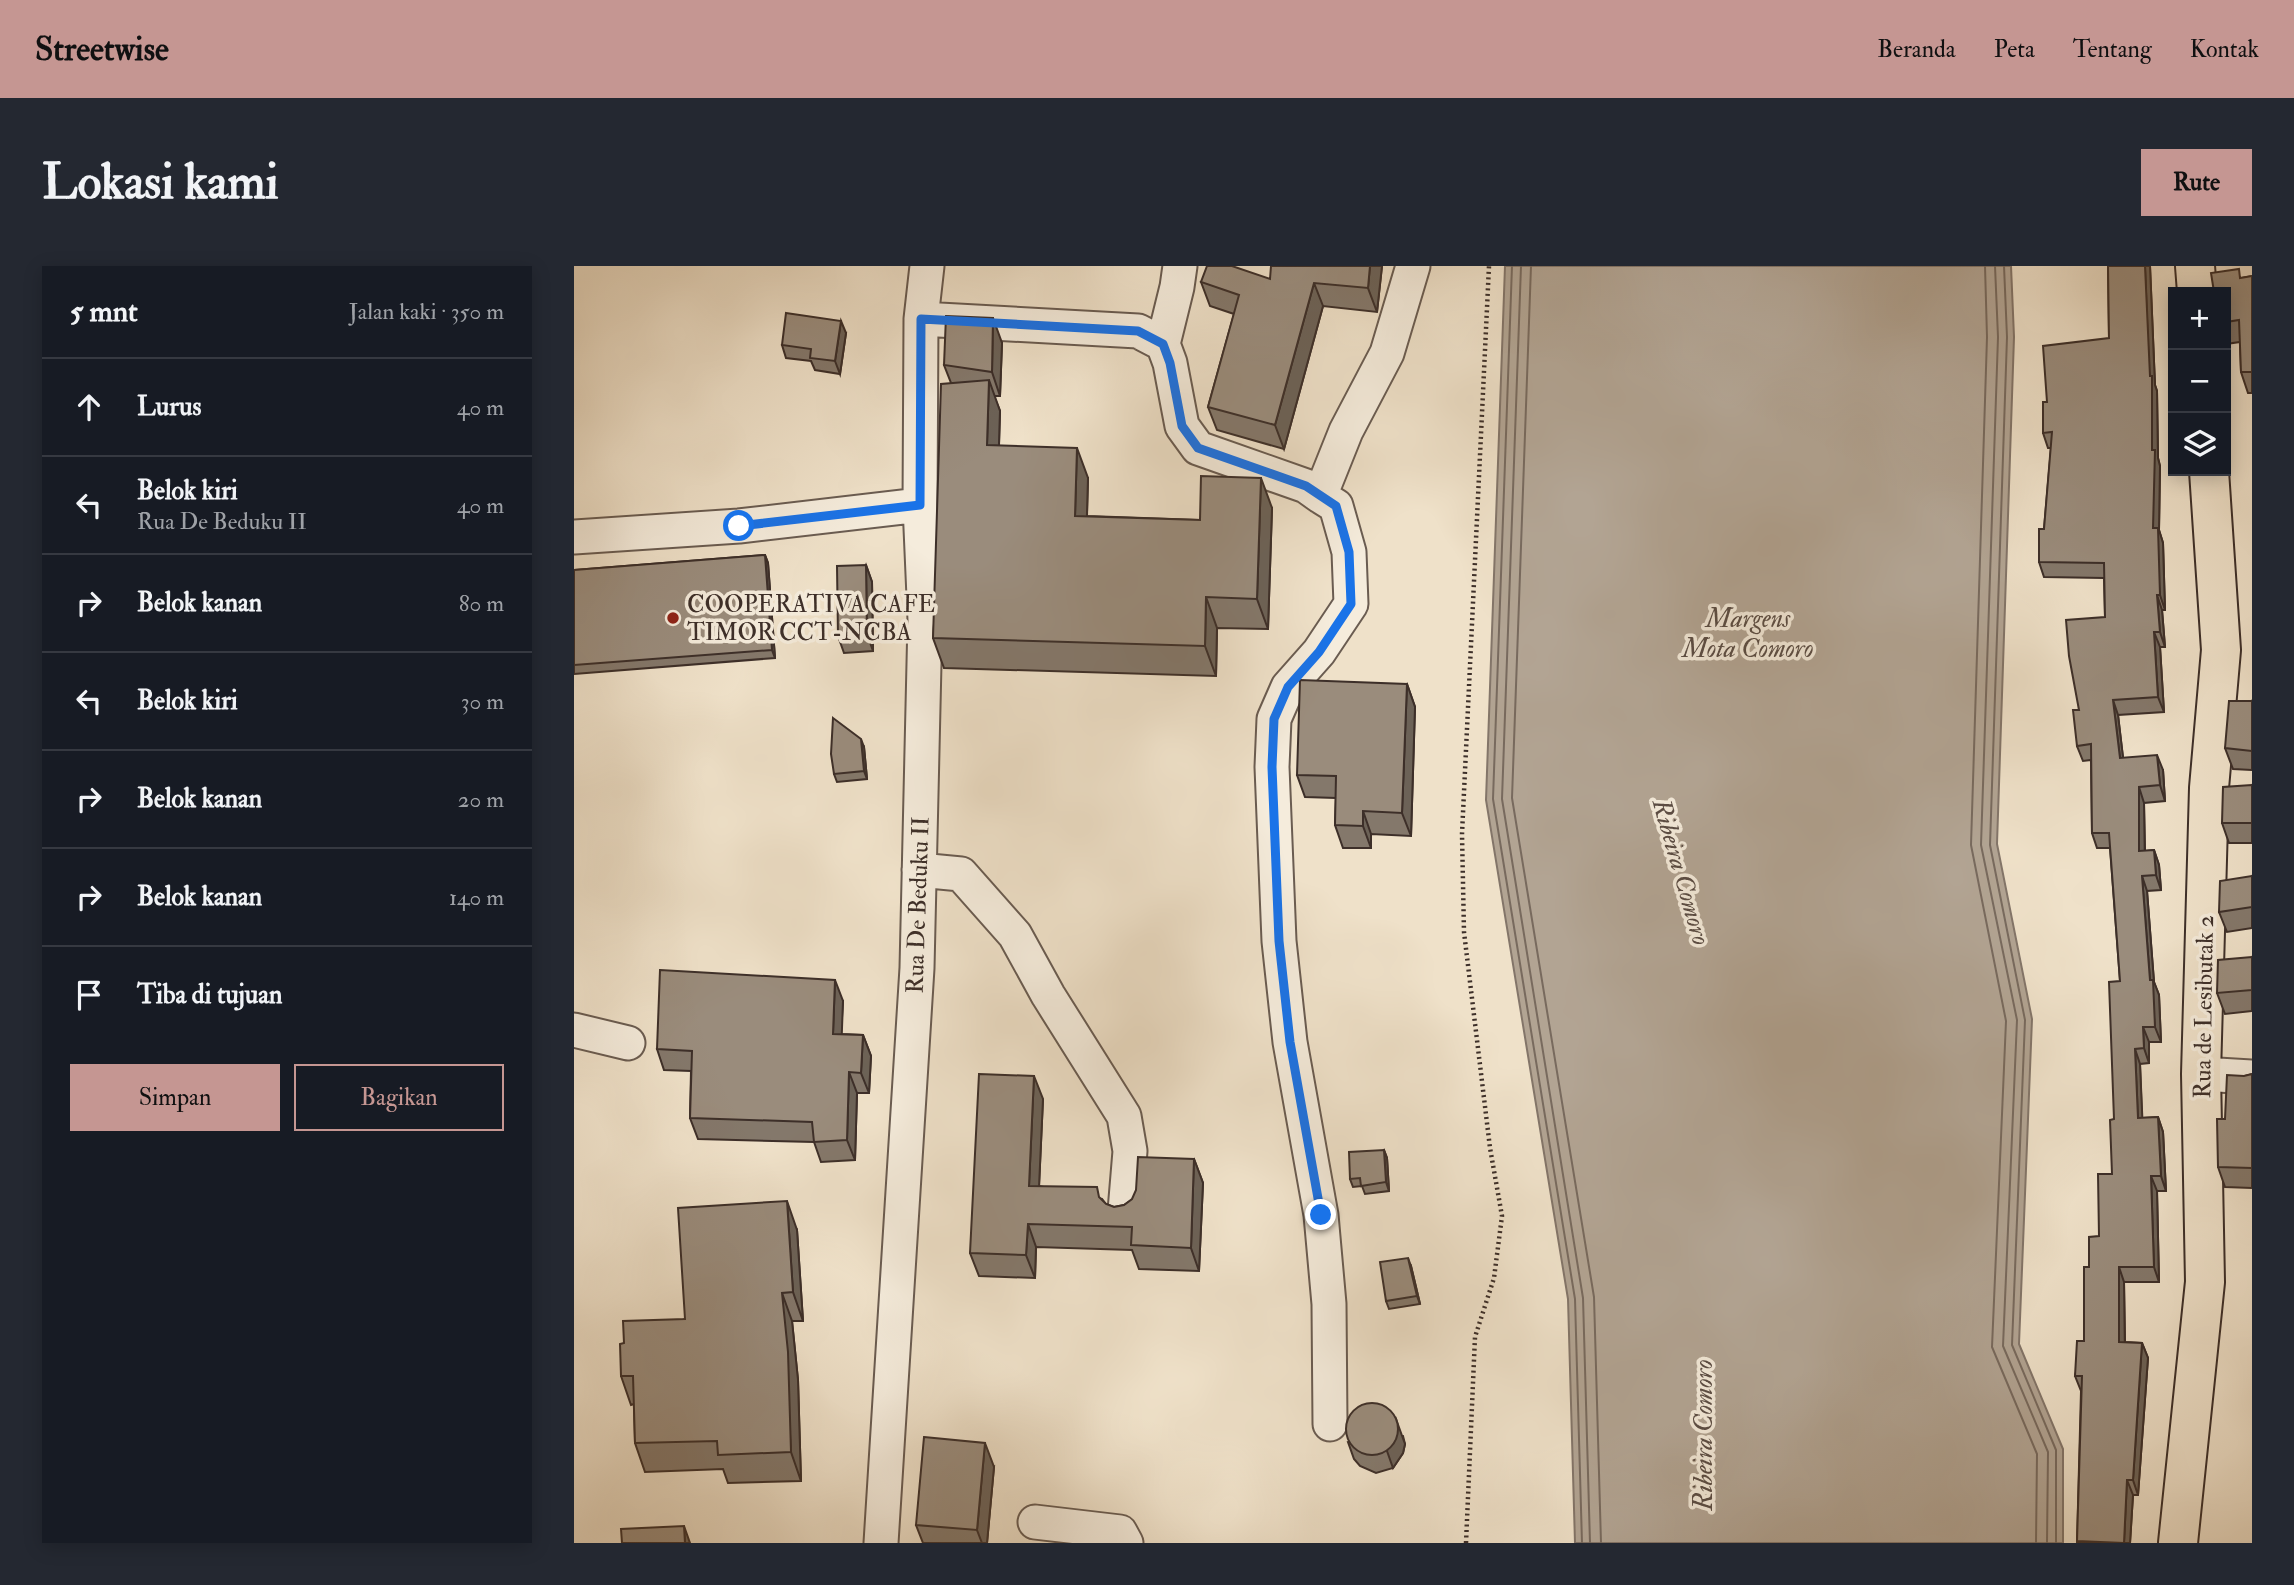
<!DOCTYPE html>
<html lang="id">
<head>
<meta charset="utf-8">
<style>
  :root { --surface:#171b24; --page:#242831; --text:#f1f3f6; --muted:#9ea1a6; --line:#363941; --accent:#c59692 }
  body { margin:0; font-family:"IM FELL Double Pica",serif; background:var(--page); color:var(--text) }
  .controls { position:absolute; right:21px; top:21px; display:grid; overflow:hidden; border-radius:0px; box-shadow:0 4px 18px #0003 }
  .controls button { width:63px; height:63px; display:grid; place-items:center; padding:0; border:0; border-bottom:2px solid var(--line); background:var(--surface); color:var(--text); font:35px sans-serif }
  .stop { position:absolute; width:21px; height:21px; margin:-16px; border:5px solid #1a73e8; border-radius:50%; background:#fff }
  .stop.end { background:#1a73e8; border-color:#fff; box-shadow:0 2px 7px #0008 }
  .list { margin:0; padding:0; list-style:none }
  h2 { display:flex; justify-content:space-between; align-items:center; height:91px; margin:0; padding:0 28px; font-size:30px }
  h2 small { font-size:23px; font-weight:400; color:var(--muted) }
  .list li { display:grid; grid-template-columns:46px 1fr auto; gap:21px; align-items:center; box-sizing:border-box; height:98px; padding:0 28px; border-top:2px solid var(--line) }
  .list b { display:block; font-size:26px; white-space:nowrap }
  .list p { margin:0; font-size:23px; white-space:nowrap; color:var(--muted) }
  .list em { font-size:23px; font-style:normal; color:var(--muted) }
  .actions { display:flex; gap:14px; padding:21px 28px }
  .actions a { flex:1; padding:16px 0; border:2px solid var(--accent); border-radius:0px; text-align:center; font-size:24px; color:var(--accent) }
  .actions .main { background:var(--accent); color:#111 }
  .icon { flex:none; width:38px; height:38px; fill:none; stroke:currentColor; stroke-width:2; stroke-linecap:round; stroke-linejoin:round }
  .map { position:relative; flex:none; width:1678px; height:1277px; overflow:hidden; border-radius:0px }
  header { display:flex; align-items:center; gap:42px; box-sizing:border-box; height:98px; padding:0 35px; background:var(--accent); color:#111 }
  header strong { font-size:33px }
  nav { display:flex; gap:38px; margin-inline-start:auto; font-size:24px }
  .intro { display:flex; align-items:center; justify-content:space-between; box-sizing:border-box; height:168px; padding:0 42px }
  h1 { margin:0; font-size:49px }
  .button { padding:18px 32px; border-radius:0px; background:var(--accent); color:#111; font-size:24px; font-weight:700 }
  main { display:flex; gap:42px; padding:0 42px }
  aside { flex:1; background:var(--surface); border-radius:0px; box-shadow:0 4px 18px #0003 }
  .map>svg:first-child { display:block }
</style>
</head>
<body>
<header>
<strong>Streetwise</strong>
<nav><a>Beranda</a><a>Peta</a><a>Tentang</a><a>Kontak</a></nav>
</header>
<div class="intro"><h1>Lokasi kami</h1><a class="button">Rute</a></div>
<main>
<aside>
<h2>5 mnt<small>Jalan kaki · 350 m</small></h2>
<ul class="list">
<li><svg class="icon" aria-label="ahead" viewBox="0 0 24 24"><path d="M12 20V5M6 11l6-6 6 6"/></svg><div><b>Lurus</b></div><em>40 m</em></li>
<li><svg class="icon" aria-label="left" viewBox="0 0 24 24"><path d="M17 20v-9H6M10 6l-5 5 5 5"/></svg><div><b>Belok kiri</b><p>Rua De Beduku II</p></div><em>40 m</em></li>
<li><svg class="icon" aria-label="right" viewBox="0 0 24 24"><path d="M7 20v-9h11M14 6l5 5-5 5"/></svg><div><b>Belok kanan</b></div><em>80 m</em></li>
<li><svg class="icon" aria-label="left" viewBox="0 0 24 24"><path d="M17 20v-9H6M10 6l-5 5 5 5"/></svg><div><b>Belok kiri</b></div><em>30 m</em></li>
<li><svg class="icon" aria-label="right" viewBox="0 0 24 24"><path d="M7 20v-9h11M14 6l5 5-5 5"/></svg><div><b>Belok kanan</b></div><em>20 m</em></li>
<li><svg class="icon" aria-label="right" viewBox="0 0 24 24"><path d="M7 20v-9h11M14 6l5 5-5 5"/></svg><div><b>Belok kanan</b></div><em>140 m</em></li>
<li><svg class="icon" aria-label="arrive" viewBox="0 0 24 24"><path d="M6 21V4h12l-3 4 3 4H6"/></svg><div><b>Tiba di tujuan</b></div></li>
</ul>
<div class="actions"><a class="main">Simpan</a><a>Bagikan</a></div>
</aside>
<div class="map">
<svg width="1678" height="1277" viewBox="0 0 1678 1277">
  <rect width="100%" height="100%" fill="#efe1c9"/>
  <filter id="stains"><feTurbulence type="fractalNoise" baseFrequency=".00286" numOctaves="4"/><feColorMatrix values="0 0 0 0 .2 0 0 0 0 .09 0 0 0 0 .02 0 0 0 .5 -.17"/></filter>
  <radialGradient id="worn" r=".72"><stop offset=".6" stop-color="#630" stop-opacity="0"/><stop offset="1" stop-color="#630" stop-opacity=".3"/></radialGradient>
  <path fill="#b2a493" stroke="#837569" stroke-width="2" d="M931,0H1437L1440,71L1423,578L1458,753L1445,1078L1489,1183V1277H1001L994,1033L912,534Z"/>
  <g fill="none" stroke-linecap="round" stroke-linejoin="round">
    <path stroke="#786a5e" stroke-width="2" d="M938,0L919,533L1001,1033L1008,1277
      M947,0L928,533L1009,1032L1016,1277
      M957,0L938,532L1020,1031L1027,1277
      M1411,0L1413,71L1397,579L1432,755L1418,1081L1463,1188L1462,1277
      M1421,0L1424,71L1407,579L1443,754L1429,1080L1474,1186L1473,1277
      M1430,0L1433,71L1416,579L1451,754L1438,1079L1482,1184V1277"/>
    <g stroke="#6a5c51" stroke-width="37">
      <path id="minor" d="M347,53L564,65L589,78L596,97L608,160L624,182L732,220L746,230L762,240L775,286L777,338L745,386L714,421L700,453L698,501L705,675L716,776L747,949L755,1038L756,1158
        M589,78L603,21L606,0
        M746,230L772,165L813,87L839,0
        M0,271L165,260L346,239
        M345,604L387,608L441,669L474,729L550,850L556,885L551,945
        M0,764L54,777
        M1627,808L1678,811
        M461,1256L546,1266L552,1277
        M307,1277L343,702L351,354L346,239L347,53L353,0"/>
    </g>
    <g stroke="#3d2f29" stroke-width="42">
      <path id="major" d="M1621,0L1623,26
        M1604,1277L1631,1016L1627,808L1635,522L1647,384L1635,205"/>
    </g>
    <path stroke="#3d2f29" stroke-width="4.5" stroke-dasharray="2 3.5" stroke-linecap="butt" d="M892,1277L901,1071L920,1012L928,950L916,882L890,666L888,568L915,0"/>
    <use href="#minor" stroke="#f5ecdc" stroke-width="33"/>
    <use href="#major" stroke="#efe1c9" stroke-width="38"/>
  </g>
  <path fill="#84786b" stroke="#3d2f29" stroke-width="2" d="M808,0L803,46L749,40L710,183L643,164L634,141L660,48L636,40L627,16L696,13Z
    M1534,0H1576L1581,119L1583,125L1584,192L1586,200L1585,264L1589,277L1591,344H1588L1591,381H1586L1590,446L1544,449L1549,492L1589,504L1591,535L1570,537L1571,585L1580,584L1585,599L1587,624L1573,625L1580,716L1585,729L1587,776H1575V797L1566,798L1568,852L1584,851L1589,866L1592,925H1583L1585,1016H1550L1551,1076L1568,1077L1574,1092L1564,1229H1559L1556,1277H1503L1507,1125L1501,1110L1510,1075L1515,1001L1525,970L1538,908L1540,853L1546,715L1536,582H1523L1518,567L1517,494L1509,495L1503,480L1505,444L1531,351L1530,312L1470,311L1465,296L1470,263L1477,182H1474L1469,167L1473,136L1535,72Z
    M1678,10V127H1674L1667,106L1666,76L1652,78V26L1668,12Z
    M272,67L266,108L241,104L237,95L212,92L208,79Z
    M428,77L426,130H420L426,145L425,180L514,212L513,250L626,254L698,242L694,363L643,362L642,410L370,402L359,372L377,117L370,99Z
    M191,289L194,297L201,392L0,408V304Z
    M292,299L298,316L299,385L270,387L264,370Z
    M833,418L841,441L837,570L797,568V582H769L761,559L762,532L731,531L723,509Z
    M1678,435V504L1659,503L1651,482Z
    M290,481L293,513L263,516L260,508Z
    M1678,519V577H1655L1648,557Z
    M1678,610V662L1653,666L1645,646Z
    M1678,691V745L1651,748L1643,727Z
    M269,735L267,768L289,769L297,790L295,827H283L281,894L247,896L240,876L124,873L116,852L117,805L90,804L83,783Z
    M1678,808V922L1651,921L1644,901L1651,853L1670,810Z
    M469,833L465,920L528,933L532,938L540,941L550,939L620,893L629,917L625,1005L565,1003L558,984L462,981L461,1012L405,1010L396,987Z
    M810,884L813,892L815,925L791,928L788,920L779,921L776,913Z
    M223,964L229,1055H218L224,1114L227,1215L154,1217L149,1203L71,1206L61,1177L60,1138L57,1139L47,1110L50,1077L111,1053Z
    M837,1000L846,1038L815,1043L812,1035Z
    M829,1170L831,1178L829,1187L819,1202L802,1207L786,1200L780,1193L774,1176Z
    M420,1201L413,1277H349L342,1259Z"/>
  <path fill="#6c6257" stroke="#3d2f29" stroke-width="2" d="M796,0H808L803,46L794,22Z
    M1571,0H1576L1581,119L1583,125L1584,192L1586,200L1585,264L1589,277L1591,344L1586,329L1579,262L1578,184Z
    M740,17L749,40L710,183L701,159Z
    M419,52L428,77L426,130L418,106Z
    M267,55L272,67L266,108L261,95Z
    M415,114L426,145L424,209L413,179Z
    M503,182L514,212L512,280L501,250Z
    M687,212L698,242L694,363L683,333Z
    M191,289L194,297L201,392L198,384Z
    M292,299L298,316L299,385L293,368Z
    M1583,329L1588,344L1591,381L1586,366Z
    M632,331L643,362L642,410L631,380Z
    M1580,366L1586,381L1590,446L1584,431Z
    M833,418L841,441L837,570L828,547Z
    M1539,434L1544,449L1551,508L1546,492Z
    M287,473L290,481L293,513L290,505Z
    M1583,489L1589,504L1591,535L1586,519Z
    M1565,521L1570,537L1571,601L1565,585Z
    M789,545L797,568V582L789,560Z
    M1580,584L1585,599L1587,624L1582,609Z
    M1568,610L1573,625L1580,716L1585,729L1587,776L1581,761L1576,714Z
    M261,714L269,735L267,789L259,768Z
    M1569,761L1575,776V797L1570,782Z
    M289,769L297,790L295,827L287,807Z
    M1561,783L1566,798L1569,867L1564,852Z
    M275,806L283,827L281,894L273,874Z
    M460,810L469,833L464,943L455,920Z
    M1584,851L1589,866L1592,925L1587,910Z
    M810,884L813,892L815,925L812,916Z
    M620,893L629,917L625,1005L617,982Z
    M1577,910L1583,925L1585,1016L1580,1001Z
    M213,935L223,964L229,1055L219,1026Z
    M454,958L462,981L461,1012L452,989Z
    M834,992L837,1000L846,1038L843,1030Z
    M1545,1001L1550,1016L1551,1091L1545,1076Z
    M208,1027L218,1055L224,1114L227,1215L217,1186Z
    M1568,1077L1574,1092L1564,1229L1559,1214Z
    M822,1153L831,1178L829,1187L819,1202L813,1185Z
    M411,1177L420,1201L413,1277H408L403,1264Z
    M1553,1214L1559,1229L1556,1277H1550Z
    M110,1260L116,1277H111Z"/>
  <path fill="#9a8c7c" stroke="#3d2f29" stroke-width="2" d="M633,0H658L696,13L697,0H796L794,22L740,17L701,159L634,141L665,29L627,16Z
    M1534,0H1571L1576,110H1578V184H1581L1579,262H1584L1586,329H1583L1586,366H1580L1584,431L1539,434L1546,492L1583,489L1586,519L1565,521V585L1580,584L1582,609L1568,610L1576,714H1579L1581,761H1569L1570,782L1561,783L1564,852L1584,851L1587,910H1577L1580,1001H1545V1076L1568,1077L1559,1214H1553L1550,1277L1503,1275L1508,1110H1501L1503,1075H1510V1001H1515V971L1525,970L1524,908H1538L1536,854L1540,853L1535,716L1546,715L1535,567H1518L1517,478L1503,480L1499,444H1505L1495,390L1492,354L1531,351L1530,297L1465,296V263H1470L1478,166L1469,167V136H1473L1469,80L1535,72Z
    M1665,3L1666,12L1678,10V106H1667L1665,54L1652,56V26H1640L1637,7Z
    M212,47L267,55L261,95L236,92L237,83L208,79Z
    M372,50L419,52L418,106L370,99Z
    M415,114L413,179L503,182L501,250L626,254L627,210L687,212L683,333L632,331L631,380L359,372L367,118Z
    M191,289L198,384L0,399V304Z
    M292,299L293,368L264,370L263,300Z
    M726,414L833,418L828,547L789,545V560L761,559L762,510L723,509Z
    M1655,435H1678V485L1651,482Z
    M259,452L287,473L290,505L260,508L257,488Z
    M1678,519V557H1648L1649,521Z
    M1678,610V641L1645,646L1646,615Z
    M1678,691V724L1643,727L1644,694Z
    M86,704L261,714L259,768L289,769L287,807L275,806L273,874L240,876L238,856L116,852L118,785L83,783Z
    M405,808L460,810L455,920L523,921L525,931L532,938L540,941L550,939L558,933L562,924L564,891L620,893L617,982L557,979L558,961L454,958L452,989L396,987Z
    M1678,808V902L1644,901L1643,853H1651L1653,809L1670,810Z
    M810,884L812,916L787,920L786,912L776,913L775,886Z
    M213,935L219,1026L208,1027L214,1086L217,1186L144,1189L143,1175L61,1177L59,1110H47L46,1078L50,1077L49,1055L111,1053L104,942Z
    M834,992L843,1030L812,1035L806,996Z
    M772 1163a26 26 0 1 1 52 0a26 26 0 1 1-52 0Z
    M350,1171L411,1177L403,1264L342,1259Z
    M110,1260L111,1277H48L47,1263Z"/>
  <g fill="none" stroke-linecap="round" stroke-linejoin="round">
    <path stroke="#1a73e8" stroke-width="9" d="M165,260L346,239L347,53L564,65L589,78L596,97L608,160L624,182L732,220L762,240L775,286L777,338L745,386L714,421L700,453L698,501L705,675L716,776L747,949"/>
  </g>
  <circle fill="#8f2418" stroke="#f5ecdc" stroke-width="2.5" cx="99" cy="352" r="7"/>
  <g text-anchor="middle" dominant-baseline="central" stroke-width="7" stroke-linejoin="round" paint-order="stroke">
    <g font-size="24" fill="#3d2f29" stroke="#f5ecdc" text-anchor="start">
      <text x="113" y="338">COOPERATIVA CAFE<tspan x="113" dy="28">TIMOR CCT-NCBA</tspan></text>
    </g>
    <g font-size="24" fill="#3d2f29" stroke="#f5ecdc">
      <text transform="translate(344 639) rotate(-88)">Rua De Beduku II</text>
      <text transform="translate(1630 741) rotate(-89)">Rua de Lesibutak 2</text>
    </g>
    <g font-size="26" font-style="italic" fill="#5a4c44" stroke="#f5ecdc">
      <text x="1174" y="353">Margens<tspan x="1174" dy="30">Mota Comoro</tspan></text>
      <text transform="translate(1107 606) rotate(74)">Ribeira Comoro</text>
      <text transform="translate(1130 1169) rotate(-90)">Ribeira Comoro</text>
    </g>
  </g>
  <rect width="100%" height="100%" filter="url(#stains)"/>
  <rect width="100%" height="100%" fill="url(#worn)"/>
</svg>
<div class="controls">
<button>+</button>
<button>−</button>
<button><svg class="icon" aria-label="layers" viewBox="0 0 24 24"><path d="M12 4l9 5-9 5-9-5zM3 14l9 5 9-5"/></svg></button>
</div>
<div class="stop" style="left:165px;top:260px"></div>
<div class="stop end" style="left:747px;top:949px"></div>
</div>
</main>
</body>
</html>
